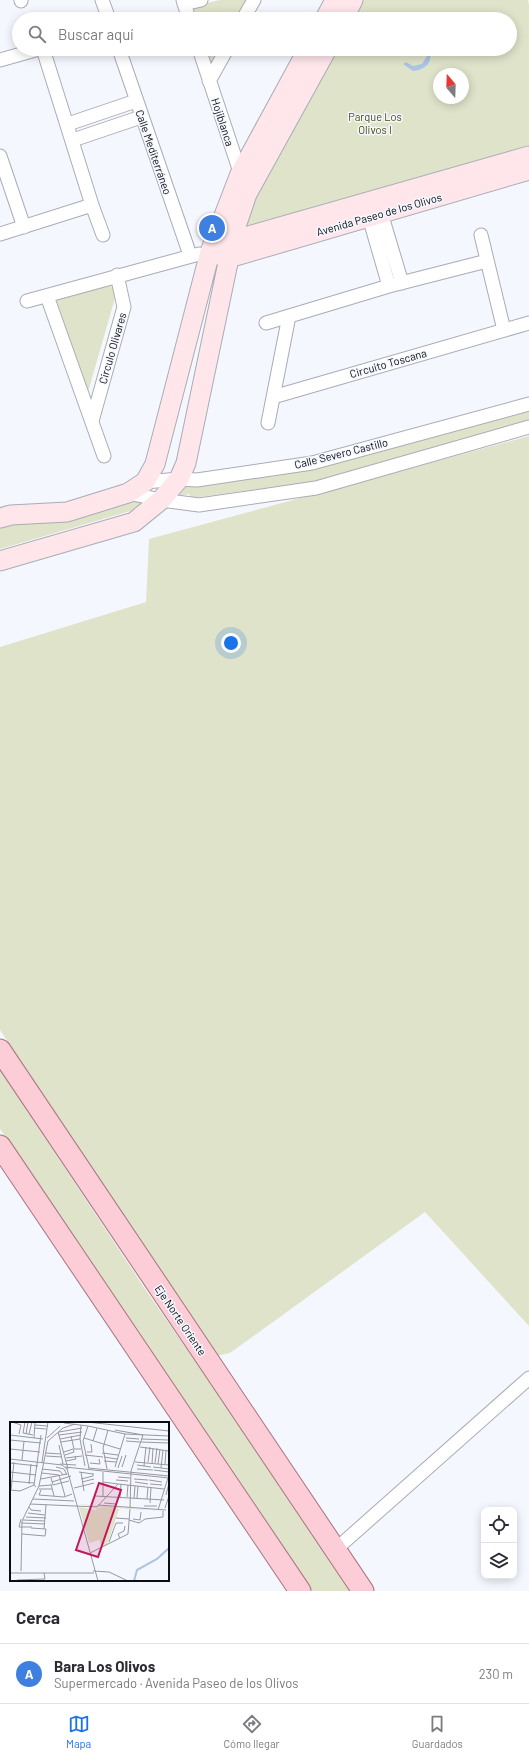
<!DOCTYPE html>
<html lang="es">
<head>
<meta charset="utf-8">
<style>
  :root { --surface:#fff; --page:#f2f2f3; --text:#2b2b33; --muted:#7c7c81; --line:#e1e1e2; --accent:#1a73e8 }
  body { margin:0; font-family:Barlow,sans-serif; background:var(--page); color:var(--text) }
  .controls { position:absolute; right:12px; bottom:12px; display:grid; overflow:hidden; border-radius:8px; box-shadow:0 2px 10px #0003 }
  .controls button { width:36px; height:36px; display:grid; place-items:center; padding:0; border:0; border-bottom:1px solid var(--line); background:var(--surface); color:var(--text); font:20px sans-serif }
  .compass { position:absolute; left:433px; top:68px; width:36px; height:36px; border-radius:50%; background:var(--surface); box-shadow:0 2px 10px #0003; rotate:341deg }
  .you { position:absolute; left:231px; top:643px; width:14px; height:14px; margin:-10px; border:3px solid #fff; border-radius:50%; background:#1a73e8; box-shadow:0 0 0 6px #1a73e833 }
  .badge { display:grid; place-items:center; width:26px; height:26px; border-radius:50%; background:var(--accent); color:#fff; font-size:13px; font-weight:700 }
  .pin { position:absolute; translate:-50% -50%; border:2px solid #fff; box-shadow:0 1px 4px #0006 }
  .list { margin:0; padding:0; list-style:none }
  h2 { display:flex; justify-content:space-between; align-items:center; height:52px; margin:0; padding:0 16px; font-size:17px }
  h2 small { font-size:13px; font-weight:400; color:var(--muted) }
  .list li { display:grid; grid-template-columns:26px 1fr auto; gap:12px; align-items:center; box-sizing:border-box; height:60px; padding:0 16px; border-top:1px solid var(--line) }
  .list b { display:block; font-size:15px; white-space:nowrap }
  .list p { margin:0; font-size:13px; white-space:nowrap; color:var(--muted) }
  .list em { font-size:13px; font-style:normal; color:var(--muted) }
  .icon { flex:none; width:22px; height:22px; fill:none; stroke:currentColor; stroke-width:2; stroke-linecap:round; stroke-linejoin:round }
  .map { position:relative; flex:none; width:529px; height:1591px; overflow:hidden }
  .search { position:absolute; background:var(--surface); box-shadow:0 2px 10px #0003; left:12px; right:12px; top:12px; height:44px; display:flex; align-items:center; gap:10px; box-sizing:border-box; padding:0 14px; border-radius:22px; color:var(--muted); font-size:15px }
  .sheet { height:112px; background:var(--surface) }
  nav { display:flex; justify-content:space-around; align-items:center; box-sizing:border-box; height:56px; border-top:1px solid var(--line); background:var(--surface); font-size:11px; color:var(--muted) }
  nav a { display:grid; justify-items:center; gap:2px }
  nav .on { color:var(--accent) }
  .map>svg:first-child { display:block }
</style>
</head>
<body>
<div class="map">
<svg width="529" height="1591" viewBox="0 0 529 1591">
  <rect width="100%" height="100%" fill="#f5f7ff"/>
  <path fill="#dfe3c9" fill-rule="evenodd" d="M220,0H250L239,19H194L190,7Z
    M364,0H528L529,5V149L243,231L256,195L337,49H510V19H353ZM439,74H463V98H439Z
    M204,49H222L210,70Z
    M110,285L113,289L115,298L88,392L56,299Z
    M529,405V422L321,481L191,498L189,494L0,549V526L128,498L130,503L186,487L185,484L320,465Z
    M529,436V1326L425,1212L230,1353L216,1356L0,1030V647L146,602L149,539Z
    M0,1070L147,1292L271,1470L352,1591H312L0,1129Z"/>
  <path fill="#abc5e5" d="M424,49H429C434,61 426,70 413,71L403,64L406,62L413,66L422,64L427,56Z"/>
  <g fill="none" stroke-linecap="round" stroke-linejoin="round">
    <g stroke="#aaacb5" stroke-width="15">
      <path id="street" d="M21,0V1
        M102,0L109,19
        M183,0L189,19
        M184,4L201,0
        M243,19L254,0
        M43,49L92,205L103,235
        M119,49L190,255
        M199,49L242,178
        M0,60L39,49
        M209,81L227,49
        M68,124L136,101
        M73,140L141,117
        M0,156L24,227
        M381,213L402,283
        M369,217L389,286
        M0,234L92,205
        M481,235L504,330
        M47,296L104,456
        M27,301L199,254
        M266,323L389,286L487,261
        M273,397L529,323
        M92,421L124,307L117,275
        M268,423L289,316
        M145,482L179,479L197,480L312,463L529,404
        M128,493L161,500L199,505L316,488L529,427
        M335,1550L529,1378"/>
    </g>
    <g stroke="#aaacb5" stroke-width="21">
      <path id="secondary" d="M325,19L335,0
        M343,19L353,0
        M222,241H231L529,156
        M219,255L229,258L529,170
        M0,518L11,515L67,512L128,493L145,482L155,464L210,252L240,174L308,49
        M0,561L134,522L161,500L179,479L186,463L229,258L231,241L247,194L327,49"/>
    </g>
    <g stroke="#a77480" stroke-width="23">
      <path id="primary" d="M0,1050L363,1591
        M0,1146L300,1591"/>
    </g>
    <use href="#street" stroke="#fff" stroke-width="13"/>
    <use href="#secondary" stroke="#fee6eb" stroke-width="19"/>
    <use href="#primary" stroke="#fccdd7" stroke-width="21"/>
  </g>
  <g text-anchor="middle" dominant-baseline="central" stroke-width="3" stroke-linejoin="round" paint-order="stroke">
    <g font-size="11" fill="#464d0d" stroke="#f5f7ff">
      <text x="375" y="116">Parque Los<tspan x="375" dy="13">Olivos I</tspan></text>
    </g>
    <g font-size="11" fill="#0c0d10" stroke="#f5f7ff">
      <text transform="translate(223 122) rotate(72)">Hojiblanca</text>
      <text transform="translate(154 152) rotate(71)">Calle Mediterráneo</text>
      <text transform="translate(379 214) rotate(-16)">Avenida Paseo de los Olivos</text>
      <text transform="translate(112 348) rotate(-74)">Circulo Olivares</text>
      <text transform="translate(388 363) rotate(-16)">Circuito Toscana</text>
      <text transform="translate(341 453) rotate(-14)">Calle Severo Castillo</text>
      <text transform="translate(181 1320) rotate(56)">Eje Norte Oriente</text>
    </g>
  </g>
  <g transform="translate(10 1422)">
    <rect width="159" height="159" fill="#f5f7ff"/>
    <path d="M68,82L81,83L156,89L103,86L109,87L97,123L92,125L89,118L79,121L69,85L86,88L87,86H94Z" fill="#dfe3c9"/>
    <path fill="none" stroke="#abc5e5" stroke-width="2" d="M124,159L127,148L147,137L159,126"/>
    <path fill="none" stroke="#98999f" stroke-width="1" d="M2,0L11,3L9,12M15,0L13,11L23,13M77,0L159,9M54,1L78,4M25,3L37,4M71,3L70,17L75,44M24,6L36,7M105,8L133,13L121,49L120,86M48,10L58,47M49,10L72,6M16,12L18,0M19,12L22,0M0,13L33,17M49,13L72,10M61,14L64,27H71M24,16L25,0M37,16L50,4M74,16L110,27M116,16L129,17M50,17L71,13M132,17L158,18M0,18L31,21M83,19L87,6M116,19L130,20M51,20L70,17M131,20L158,21M49,23L53,42M130,25L159,29M0,27L30,30M54,30L63,27L64,30L55,33M77,30H82L81,22M36,31L51,32M92,31L108,33M75,33L93,35M36,34L52,35M94,35L107,37M56,36L72,34M0,37L52,43L57,47L88,159M12,38L14,19M56,39L66,37L65,34M94,39L106,40M32,40L38,0M125,40L159,43M138,40L140,25M0,41L28,44M80,41L90,42L89,37M145,41L147,26M50,42L66,43M142,42L143,26M148,42L150,27M155,42L156,29M127,43L141,45M134,44L136,25M46,45L54,47L57,53M55,45L159,56M105,45L115,12M112,45L116,33M143,45L159,47M78,46L159,54M79,46L73,19L78,4L115,12L159,14M108,46L112,34M151,46L153,28M32,47L50,49L53,53M97,47L93,26L98,8M127,47L143,48M144,48L159,50M0,50L26,53M69,50L83,52M71,50L74,69M32,51L49,53L55,74M108,55L120,56M41,56L43,63L59,59M31,57L57,52M71,57L83,54V51M124,57L138,58M106,58L118,59M139,58L152,60M0,59L24,61M42,60L61,54M72,60L84,57M93,60L108,62M125,60L138,62M19,62L21,42M41,62L44,74M140,62L152,63M29,64L41,63M26,65L24,63L31,13M64,66L84,61M29,67H42M0,68L10,69L24,63M1,68L4,40M31,68L29,73L54,75L62,72M156,73L159,61M85,74L154,78M93,74V50M117,75L118,63M110,76L111,62M124,76L125,64M127,76L128,64M23,77L64,79M137,77L138,65M94,81L106,82M140,81L141,65M20,82L87,85L108,62L154,67M88,83L156,88M134,84H147M19,85L21,88L31,89M155,86L159,74M148,88L158,56M18,91L35,93M16,95L36,96M106,96L119,97M11,97L9,105H22M123,97L130,98L131,90M13,98L35,99M119,98L129,101L135,97L153,95V89M12,101L35,102M34,107L36,83M12,112L35,114L36,107L21,106M110,116L108,112L114,109L115,104M99,120L106,101H113M80,131L118,112L120,87M11,149L12,99L29,64L38,19L53,6L65,2M83,149L99,150L118,159M0,151H84M7,158L35,157L34,151"/>
    <path fill="#c2185b" fill-opacity="0.15" stroke="#c2185b" stroke-width="2" d="M89,61L111,68L88,135L66,128Z"/>
    <rect width="159" height="159" fill="none" stroke="#0c0d10" stroke-width="2"/>
  </g>
</svg>
<div class="controls">
<button><svg class="icon" aria-label="locate" viewBox="0 0 24 24"><circle cx="12" cy="12" r="6"/><path d="M12 2v4M12 18v4M2 12h4M18 12h4"/></svg></button>
<button><svg class="icon" aria-label="layers" viewBox="0 0 24 24"><path d="M12 4l9 5-9 5-9-5zM3 14l9 5 9-5"/></svg></button>
</div>
<svg class="compass" viewBox="-18 -18 36 36"><path d="M0-13l5 13h-10z" fill="#e53935"/><path d="M0 13l5-13h-10z" fill="#7c7c81"/></svg>
<div class="you"></div>
<div class="pin badge" style="left:212px;top:228px;background:#3f7fe0">A</div>
<div class="search"><svg class="icon" aria-label="search" viewBox="0 0 24 24"><circle cx="10" cy="10" r="6"/><path d="M15 15l6 6"/></svg>Buscar aquí</div>
</div>
<section class="sheet">
<h2>Cerca<small></small></h2>
<ul class="list">
<li><span class="badge" style="background:#3f7fe0">A</span><div><b>Bara Los Olivos</b><p>Supermercado · Avenida Paseo de los Olivos</p></div><em>230 m</em></li>
</ul>
</section>
<nav>
<a class="on"><svg class="icon" aria-label="map" viewBox="0 0 24 24"><path d="M3 6l6-2 6 2 6-2v14l-6 2-6-2-6 2zM9 4v14M15 6v14"/></svg>Mapa</a>
<a><svg class="icon" aria-label="directions" viewBox="0 0 24 24"><path d="M12 3l9 9-9 9-9-9zM9 14v-3h6M13 9l2 2-2 2"/></svg>Cómo llegar</a>
<a><svg class="icon" aria-label="saved" viewBox="0 0 24 24"><path d="M7 4h10v16l-5-4-5 4z"/></svg>Guardados</a>
</nav>
</body>
</html>
